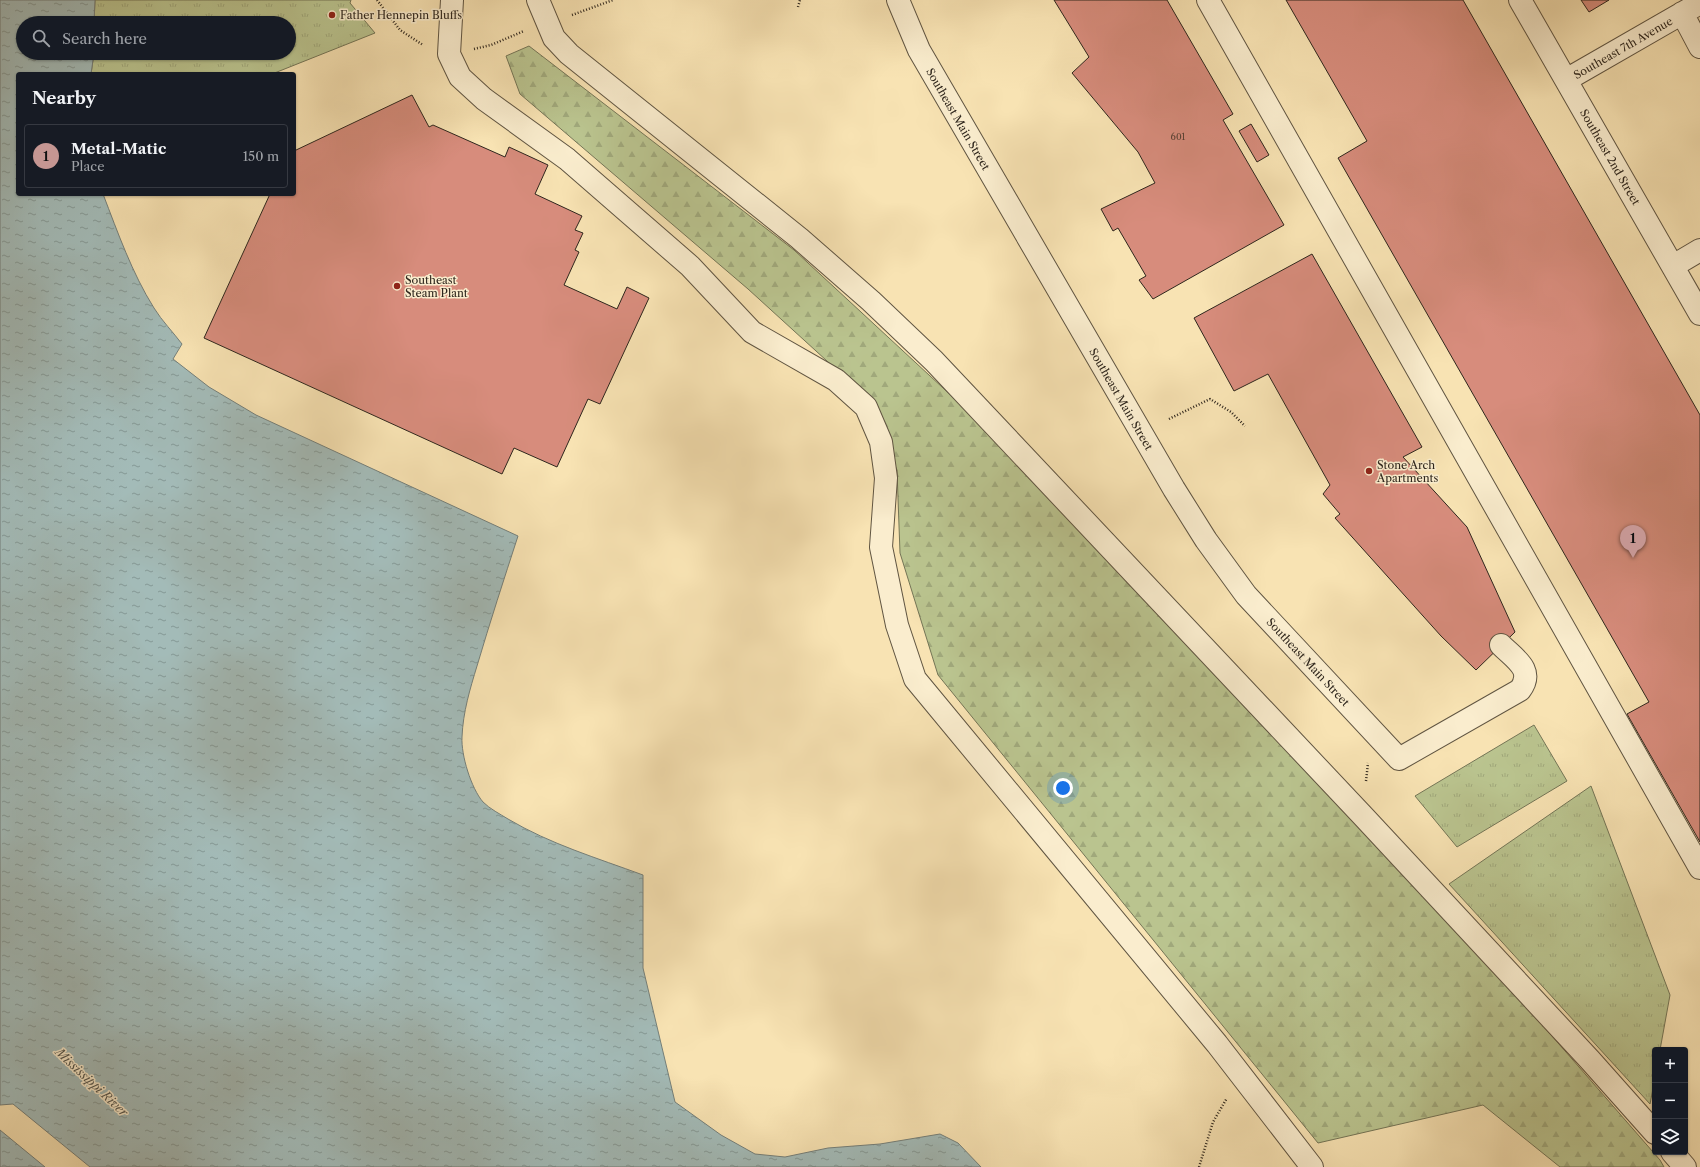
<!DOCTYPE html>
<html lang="en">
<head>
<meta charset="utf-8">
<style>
  :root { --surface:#171b24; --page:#242831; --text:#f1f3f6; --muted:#9ea1a6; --line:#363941; --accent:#c59692 }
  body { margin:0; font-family:"Libre Caslon Text",serif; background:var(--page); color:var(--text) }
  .controls { position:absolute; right:12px; bottom:12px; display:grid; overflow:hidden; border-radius:4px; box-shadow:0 1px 3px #0004 }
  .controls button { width:36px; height:36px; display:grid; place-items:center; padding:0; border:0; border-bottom:1px solid var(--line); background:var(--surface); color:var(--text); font:20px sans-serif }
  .you { position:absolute; left:1063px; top:788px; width:14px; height:14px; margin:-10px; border:3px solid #fff; border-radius:50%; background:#1a73e8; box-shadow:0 0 0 6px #1a73e833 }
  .badge { display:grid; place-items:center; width:26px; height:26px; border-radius:50%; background:var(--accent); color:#111; font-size:13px; font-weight:700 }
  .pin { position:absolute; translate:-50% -33px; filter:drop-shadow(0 1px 2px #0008) }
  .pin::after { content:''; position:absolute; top:21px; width:14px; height:12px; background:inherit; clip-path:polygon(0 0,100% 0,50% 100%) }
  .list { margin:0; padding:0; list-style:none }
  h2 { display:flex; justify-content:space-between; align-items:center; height:52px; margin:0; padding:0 16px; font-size:17px }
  h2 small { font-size:13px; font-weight:400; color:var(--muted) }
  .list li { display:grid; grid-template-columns:26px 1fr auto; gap:12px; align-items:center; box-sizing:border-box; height:64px; margin:0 8px 8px; padding:0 8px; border:1px solid var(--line); border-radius:4px }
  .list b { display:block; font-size:15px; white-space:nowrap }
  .list p { margin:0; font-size:13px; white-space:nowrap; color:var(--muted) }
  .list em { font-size:13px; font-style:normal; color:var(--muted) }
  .icon { flex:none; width:22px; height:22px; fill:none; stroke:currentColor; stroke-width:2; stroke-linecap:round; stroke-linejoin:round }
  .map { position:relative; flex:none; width:1700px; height:1167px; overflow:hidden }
  .search { position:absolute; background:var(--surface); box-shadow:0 1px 3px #0004; left:16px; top:16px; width:280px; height:44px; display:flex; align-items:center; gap:10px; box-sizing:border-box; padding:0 14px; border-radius:22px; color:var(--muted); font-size:15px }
  .panel { position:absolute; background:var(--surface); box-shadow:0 1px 3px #0004; left:16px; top:72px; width:280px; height:124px; border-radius:4px }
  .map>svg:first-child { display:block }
</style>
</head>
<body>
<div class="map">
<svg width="1700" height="1167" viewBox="0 0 1700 1167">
  <defs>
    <pattern id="grass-tufts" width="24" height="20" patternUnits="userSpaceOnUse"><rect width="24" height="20" fill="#bac48f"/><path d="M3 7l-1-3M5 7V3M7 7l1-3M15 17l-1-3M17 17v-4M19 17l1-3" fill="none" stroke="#a0a87b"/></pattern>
    <pattern id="forest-firs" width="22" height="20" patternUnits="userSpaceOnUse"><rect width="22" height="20" fill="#bac48f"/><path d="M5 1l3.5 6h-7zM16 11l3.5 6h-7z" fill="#a0a87b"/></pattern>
    <pattern id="water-ripples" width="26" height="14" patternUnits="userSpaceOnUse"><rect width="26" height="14" fill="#a3bbb8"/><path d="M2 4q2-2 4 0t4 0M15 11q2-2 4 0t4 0" fill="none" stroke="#859895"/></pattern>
  </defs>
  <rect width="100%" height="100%" fill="#f8e3b3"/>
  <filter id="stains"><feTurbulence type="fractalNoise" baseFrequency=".005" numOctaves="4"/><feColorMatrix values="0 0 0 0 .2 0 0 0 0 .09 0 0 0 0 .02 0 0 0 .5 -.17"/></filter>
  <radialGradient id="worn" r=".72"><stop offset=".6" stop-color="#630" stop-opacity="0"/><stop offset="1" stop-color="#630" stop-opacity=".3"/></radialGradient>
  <path fill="url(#grass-tufts)" stroke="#747556" d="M95,0H351L350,3L375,33L272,74H91L94,53H289V23H94Z
    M1534,725L1567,781L1457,847L1415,796Z
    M1591,786L1670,995L1660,1050H1655V1078L1650,1104L1449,884Z"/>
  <path fill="url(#forest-firs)" stroke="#747556" d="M529,46L794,250L956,400L1478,951L1660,1160L1664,1167H1560L1483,1105L1318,1143L938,675L900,553L897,470L861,392L748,289L520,94L506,56Z"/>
  <path fill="url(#water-ripples)" stroke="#747f7a" d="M0,0H95L94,23H23V53H94L91,74H18V194H103C118,233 132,273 154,308C162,321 173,332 182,344L173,359L209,387L256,415L518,536C504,579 490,622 477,666C470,689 463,712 462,737C461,755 471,788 483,802C490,809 500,814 508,819C550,844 597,858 643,875V968L675,1102L721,1135L755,1154L785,1157L828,1148L880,1144L940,1134L958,1143L981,1167H90L13,1104L0,1105Z
    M0,1130L45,1167H0Z"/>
  <path fill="#d78c7c" stroke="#2e261d" d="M1054,0H1167L1233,114L1223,120L1284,225L1153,299L1139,280L1146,276L1118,228L1113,231L1101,209L1155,183L1138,152L1072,73L1089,57Z
    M1286,0H1463L1700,415V842L1627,714L1649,702L1338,158L1367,141Z
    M1581,0H1609L1589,12Z
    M412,95L429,127L433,125L505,157L509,147L548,165L535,194L582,216L575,230L583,233L575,250L579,252L564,285L617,309L627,287L649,298L600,404L588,399L557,467L514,448L502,474L204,338L270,194H294V151Z
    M1251,124L1269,155L1257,162L1239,131Z
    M1312,254L1422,447L1403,457L1467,527L1515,632L1476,670L1441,636L1335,518L1340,514L1323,494L1330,485L1268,374L1234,391L1194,318Z"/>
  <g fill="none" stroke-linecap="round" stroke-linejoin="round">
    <g stroke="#605542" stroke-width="24">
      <path id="minor" d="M452,0L449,54L460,77L484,99L567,159L690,266L752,332L836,380L866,407L881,442L886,478L881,547L897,625L915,679L1217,1044L1312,1167
        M538,0L554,38L569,54L799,238L871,301L934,361L1363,816L1590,1060L1655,1133
        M898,0L919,50L1174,489L1206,540L1246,595L1399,759L1520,690C1535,670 1515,659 1501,645
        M1208,0L1700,868
        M1520,0L1700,314
        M1682,13L1700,47
        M1566,80L1700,3
        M1673,266L1700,250
        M1672,1152L1685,1167"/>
    </g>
    <path stroke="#2e261d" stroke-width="2.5" stroke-dasharray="1 2" stroke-linecap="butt" d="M377,0L400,30L423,45
      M798,7L800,0
      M572,15L613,0
      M474,49L491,45L524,31
      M1169,419L1210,399L1231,412L1245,426
      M1366,781L1368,763
      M1199,1167L1213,1122L1227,1098"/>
    <use href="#minor" stroke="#faedce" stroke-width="22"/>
  </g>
  <g fill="#8f2418" stroke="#faedce" stroke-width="1.5">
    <circle cx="332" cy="15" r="4"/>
    <circle cx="397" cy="286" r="4"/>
    <circle cx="1369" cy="471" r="4"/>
  </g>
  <g text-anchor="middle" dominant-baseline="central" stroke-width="3" stroke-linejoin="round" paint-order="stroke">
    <g font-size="9" fill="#584035">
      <text x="1178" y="136">601</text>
    </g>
    <g font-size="11" fill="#2e261d" stroke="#faedce" text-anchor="start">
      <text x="340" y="15">Father Hennepin Bluffs</text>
      <text x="405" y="280">Southeast<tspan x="405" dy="13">Steam Plant</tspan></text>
      <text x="1377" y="465">Stone Arch<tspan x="1377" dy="13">Apartments</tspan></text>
    </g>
    <g font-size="11" fill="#2e261d" stroke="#faedce">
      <text transform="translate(1623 48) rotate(-30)">Southeast 7th Avenue</text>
      <text transform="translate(958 119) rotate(60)">Southeast Main Street</text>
      <text transform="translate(1610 157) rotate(60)">Southeast 2nd Street</text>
      <text transform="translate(1121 399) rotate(60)">Southeast Main Street</text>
      <text transform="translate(1308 662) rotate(47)">Southeast Main Street</text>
    </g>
    <g font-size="12" font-style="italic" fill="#51534c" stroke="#faedce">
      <text transform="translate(92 1082) rotate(43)">Mississippi River</text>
    </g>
  </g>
  <rect width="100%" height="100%" filter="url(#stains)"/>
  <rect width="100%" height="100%" fill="url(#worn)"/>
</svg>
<div class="controls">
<button>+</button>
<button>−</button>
<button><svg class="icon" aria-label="layers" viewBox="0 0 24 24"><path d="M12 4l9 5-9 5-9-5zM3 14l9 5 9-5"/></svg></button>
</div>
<div class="you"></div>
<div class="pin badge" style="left:1633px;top:558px">1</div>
<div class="search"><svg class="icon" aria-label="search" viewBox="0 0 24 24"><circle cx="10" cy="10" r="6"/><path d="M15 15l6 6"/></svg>Search here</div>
<section class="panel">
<h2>Nearby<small></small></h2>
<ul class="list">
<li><span class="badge">1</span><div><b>Metal-Matic</b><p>Place</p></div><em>150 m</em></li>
</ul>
</section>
</div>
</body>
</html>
